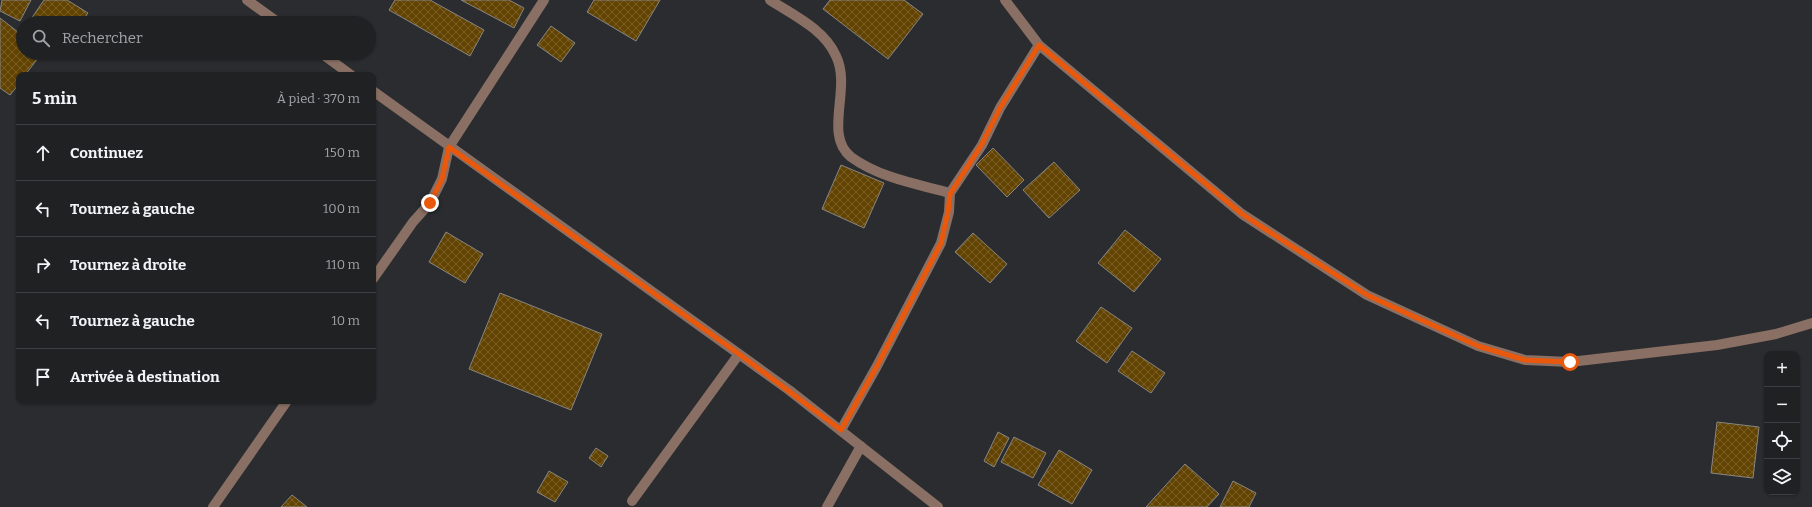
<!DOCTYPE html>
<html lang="fr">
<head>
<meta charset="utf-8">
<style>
  :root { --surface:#202123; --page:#28292b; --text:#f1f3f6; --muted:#a2a3a6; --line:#3d3e41 }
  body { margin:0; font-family:Bitter,serif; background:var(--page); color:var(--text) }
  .controls { position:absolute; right:12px; bottom:12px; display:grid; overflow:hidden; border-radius:8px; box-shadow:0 1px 3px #0004 }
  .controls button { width:36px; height:36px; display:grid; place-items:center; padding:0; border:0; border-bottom:1px solid var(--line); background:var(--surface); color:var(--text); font:20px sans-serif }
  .stop { position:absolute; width:12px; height:12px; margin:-9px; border:3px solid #ea580c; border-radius:50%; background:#fff }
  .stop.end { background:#ea580c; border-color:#fff; box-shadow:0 1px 4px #0008 }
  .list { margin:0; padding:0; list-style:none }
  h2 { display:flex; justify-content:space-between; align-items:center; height:52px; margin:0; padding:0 16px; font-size:17px }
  h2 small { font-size:13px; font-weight:400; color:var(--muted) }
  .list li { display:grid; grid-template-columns:26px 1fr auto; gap:12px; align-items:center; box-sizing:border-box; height:56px; padding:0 16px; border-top:1px solid var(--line) }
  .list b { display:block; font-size:15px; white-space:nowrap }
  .list em { font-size:13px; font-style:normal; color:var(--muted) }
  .icon { flex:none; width:22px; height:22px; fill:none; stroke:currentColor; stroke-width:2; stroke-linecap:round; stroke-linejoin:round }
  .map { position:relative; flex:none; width:1812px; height:507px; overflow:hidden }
  .search { position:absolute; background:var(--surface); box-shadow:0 1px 3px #0004; left:16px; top:16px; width:360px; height:44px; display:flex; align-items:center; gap:10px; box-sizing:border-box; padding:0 14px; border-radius:22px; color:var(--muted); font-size:15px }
  .panel { position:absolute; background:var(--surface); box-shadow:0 1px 3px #0004; left:16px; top:72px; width:360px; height:332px; border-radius:8px }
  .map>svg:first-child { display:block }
</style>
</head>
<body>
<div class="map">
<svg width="1812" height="507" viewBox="0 0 1812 507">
  <defs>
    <pattern id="building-cross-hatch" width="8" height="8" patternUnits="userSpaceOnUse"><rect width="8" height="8" fill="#624302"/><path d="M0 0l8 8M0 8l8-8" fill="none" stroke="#795f28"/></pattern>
  </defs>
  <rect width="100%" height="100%" fill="#2a2c2f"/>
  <path fill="url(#building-cross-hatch)" stroke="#888683" d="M2,0H31L20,21L0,11Z
    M44,0H67L88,13L81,23H31L29,22Z
    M395,0H430L484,30L470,56L389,10Z
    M461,0H509L524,8L514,28Z
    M594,0H660L636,41L587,12Z
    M830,0H904L923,14L888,59L823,9Z
    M0,18L23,36V53H42L25,75H19V84L10,95L0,88Z
    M551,26L575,43L561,62L537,45Z
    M993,148L1024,180L1007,197L976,165Z
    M1054,162L1080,190L1049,218L1023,190Z
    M841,165L884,183L864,228L822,209Z
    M1125,230L1161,259L1134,292L1098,263Z
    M446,232L483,254L465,283L429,262Z
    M973,233L1007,264L990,283L955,252Z
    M500,293L602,334L571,410L469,369Z
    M1101,307L1132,328L1107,363L1076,341Z
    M1132,351L1165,373L1151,393L1118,371Z
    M1717,422L1759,427L1753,478L1711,473Z
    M998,432L1009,438L994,467L984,461Z
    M1014,437L1046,453L1033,478L1001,462Z
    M596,448L608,456L601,467L589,458Z
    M1059,450L1092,470L1072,504L1038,485Z
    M1185,464L1219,494L1207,507H1146Z
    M549,471L568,482L555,502L537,492Z
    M1233,481L1256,493L1249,507H1220Z
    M292,495L307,507H281Z"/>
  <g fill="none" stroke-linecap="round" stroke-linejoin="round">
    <path stroke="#896f64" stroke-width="10" d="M247,0L279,23
      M770,0C793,15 824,29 836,56C852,88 823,135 851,157C880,178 917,184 950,193
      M1005,0L1039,45L1242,214L1367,295L1478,346L1525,360L1570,362L1717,345L1776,334L1812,323
      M321,53L351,75
      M373,91L789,390L938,507
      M373,279L413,222L430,203L442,179L449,147L544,0
      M841,430L877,366L941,243L949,212L950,193L982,145L1000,108L1039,45
      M632,501L739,354
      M213,507L287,401
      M827,507L861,446"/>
  </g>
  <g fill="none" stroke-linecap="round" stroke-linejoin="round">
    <path stroke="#ea580c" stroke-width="5" d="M430,203L442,179L449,147L739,354L841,430L877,366L941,243L948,212L950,194L982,144L1000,108L1039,45L1242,214L1367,295L1478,346L1525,360L1570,362"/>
  </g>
</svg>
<div class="controls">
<button>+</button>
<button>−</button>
<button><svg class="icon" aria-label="locate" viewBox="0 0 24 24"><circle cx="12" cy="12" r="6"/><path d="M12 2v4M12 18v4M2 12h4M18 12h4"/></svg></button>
<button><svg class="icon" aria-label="layers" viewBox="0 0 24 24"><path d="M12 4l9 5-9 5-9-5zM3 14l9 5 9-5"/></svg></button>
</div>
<div class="stop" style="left:1570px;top:362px"></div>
<div class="stop end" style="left:430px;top:203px"></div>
<div class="search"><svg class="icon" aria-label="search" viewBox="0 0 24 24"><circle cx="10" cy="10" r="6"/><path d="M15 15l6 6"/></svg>Rechercher</div>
<section class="panel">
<h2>5 min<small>À pied · 370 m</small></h2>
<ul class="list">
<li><svg class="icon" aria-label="ahead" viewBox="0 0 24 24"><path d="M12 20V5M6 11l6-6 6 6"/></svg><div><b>Continuez</b></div><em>150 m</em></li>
<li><svg class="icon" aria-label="left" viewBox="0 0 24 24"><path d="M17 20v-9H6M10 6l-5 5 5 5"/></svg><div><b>Tournez à gauche</b></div><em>100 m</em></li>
<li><svg class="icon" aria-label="right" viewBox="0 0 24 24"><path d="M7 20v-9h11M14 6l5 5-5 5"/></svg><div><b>Tournez à droite</b></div><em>110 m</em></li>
<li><svg class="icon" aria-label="left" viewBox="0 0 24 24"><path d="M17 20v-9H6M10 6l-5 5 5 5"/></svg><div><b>Tournez à gauche</b></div><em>10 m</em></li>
<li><svg class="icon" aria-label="arrive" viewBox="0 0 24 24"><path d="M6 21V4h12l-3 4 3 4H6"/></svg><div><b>Arrivée à destination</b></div></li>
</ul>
</section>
</div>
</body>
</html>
